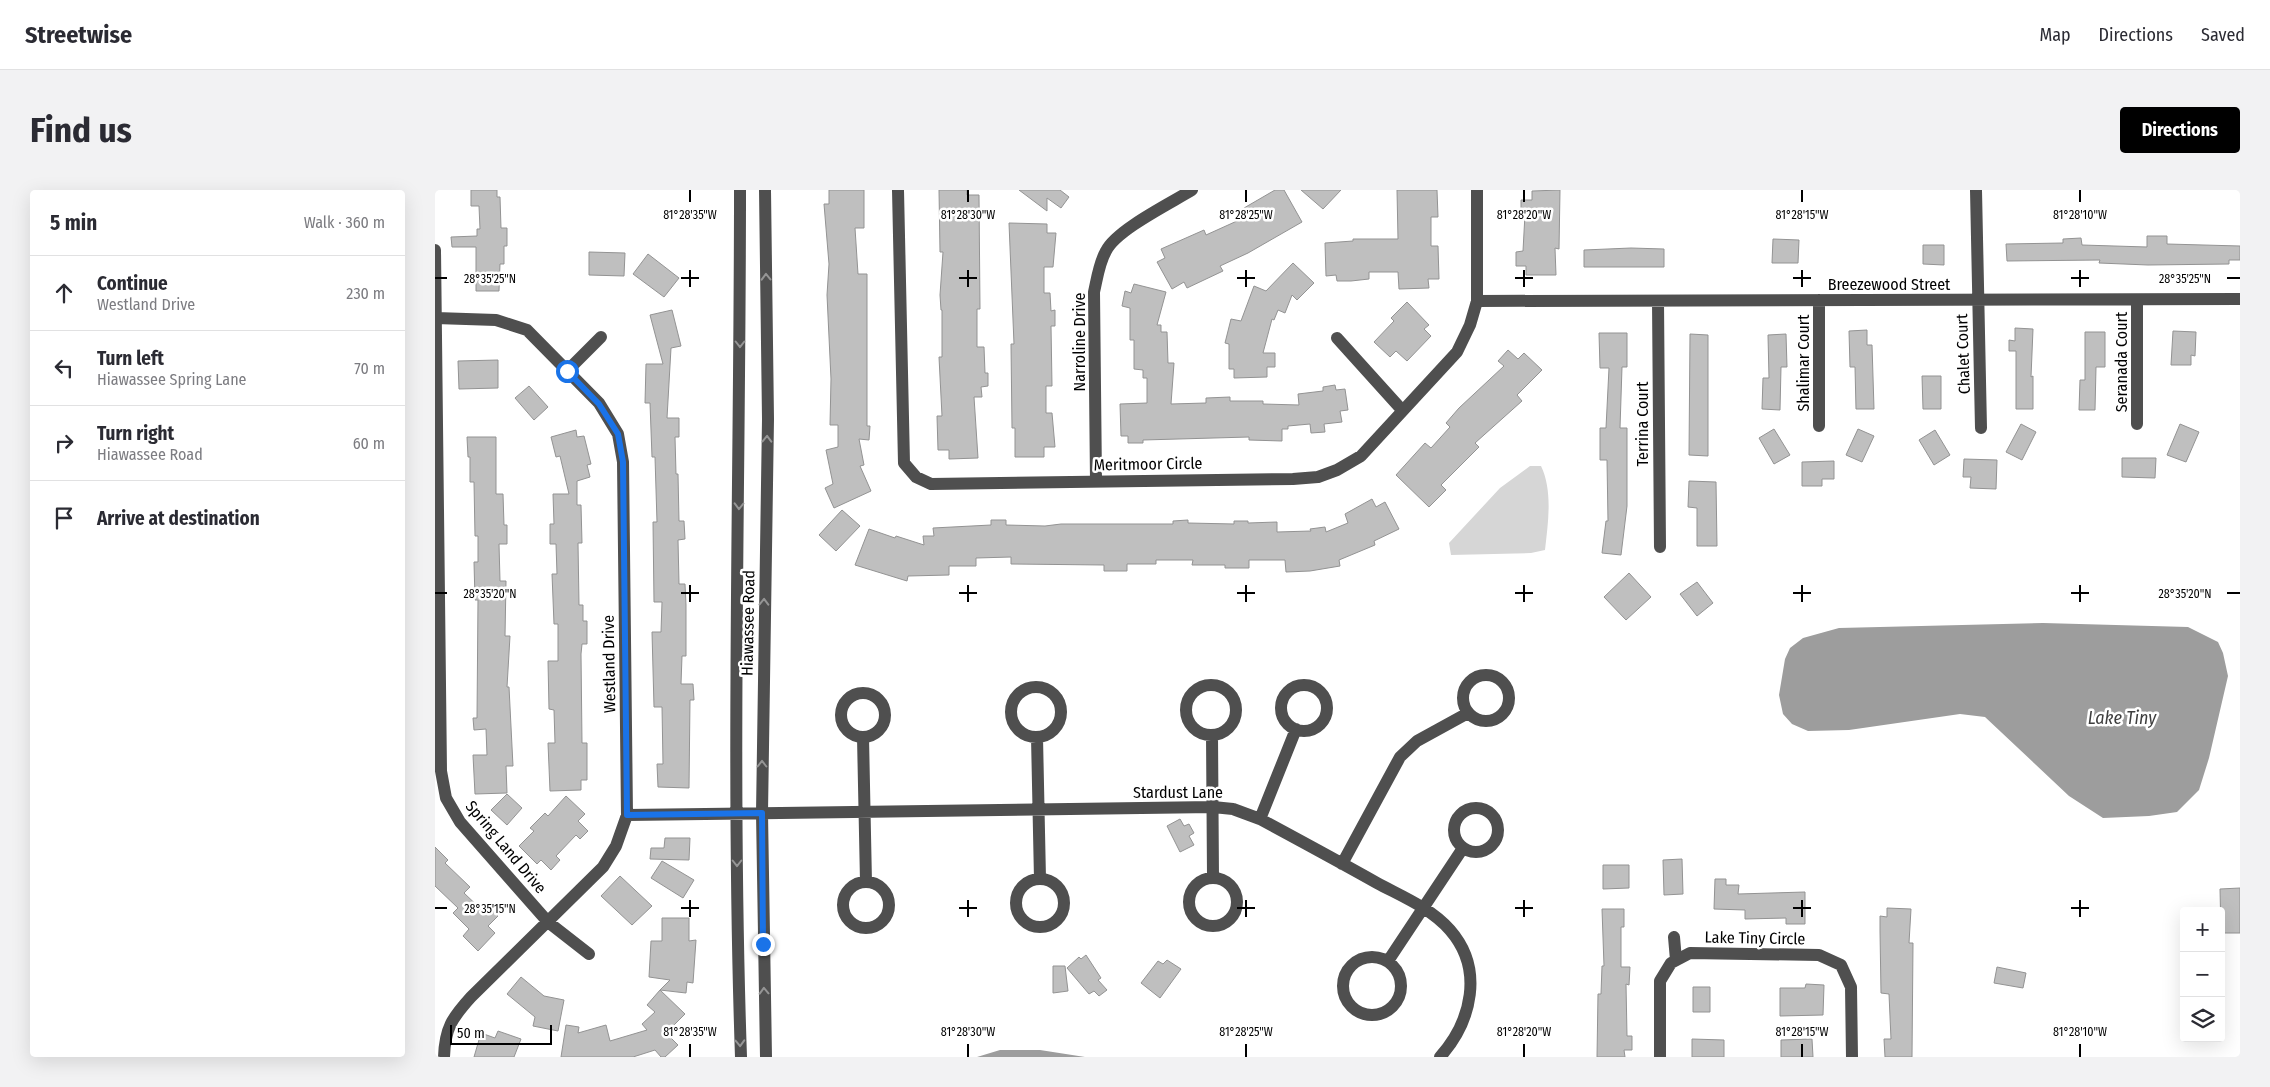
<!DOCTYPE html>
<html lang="en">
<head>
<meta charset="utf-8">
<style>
  :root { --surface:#fff; --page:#f2f2f3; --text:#2b2b33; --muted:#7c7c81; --line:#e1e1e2; --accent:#000 }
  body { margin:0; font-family:"Fira Sans Condensed",sans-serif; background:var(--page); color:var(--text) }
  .controls { position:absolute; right:15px; bottom:15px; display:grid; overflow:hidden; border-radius:5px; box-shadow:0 5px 20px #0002 }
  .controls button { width:45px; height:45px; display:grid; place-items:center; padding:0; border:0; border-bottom:1px solid var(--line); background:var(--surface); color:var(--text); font:25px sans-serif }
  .scale { position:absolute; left:15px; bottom:12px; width:102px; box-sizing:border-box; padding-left:5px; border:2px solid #000; border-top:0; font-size:14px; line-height:18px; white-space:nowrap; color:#000; -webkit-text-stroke:4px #fff; paint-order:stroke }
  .stop { position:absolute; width:15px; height:15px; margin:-11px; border:4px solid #1a73e8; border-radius:50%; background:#fff }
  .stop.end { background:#1a73e8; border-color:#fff; box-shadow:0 1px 5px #0008 }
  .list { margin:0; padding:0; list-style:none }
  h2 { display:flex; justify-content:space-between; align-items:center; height:65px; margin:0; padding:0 20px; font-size:21px }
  h2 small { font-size:16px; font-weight:400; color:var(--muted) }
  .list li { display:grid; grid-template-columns:32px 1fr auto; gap:15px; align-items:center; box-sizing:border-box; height:75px; padding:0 20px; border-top:1px solid var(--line) }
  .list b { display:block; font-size:19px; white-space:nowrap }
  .list p { margin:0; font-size:16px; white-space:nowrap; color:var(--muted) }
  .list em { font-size:16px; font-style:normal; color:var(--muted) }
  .icon { flex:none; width:28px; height:28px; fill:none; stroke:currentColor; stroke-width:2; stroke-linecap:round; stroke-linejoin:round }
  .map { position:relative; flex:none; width:1805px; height:867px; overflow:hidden; border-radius:5px }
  header { display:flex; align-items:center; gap:30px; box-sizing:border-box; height:70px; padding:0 25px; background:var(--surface); border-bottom:1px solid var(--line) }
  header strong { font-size:24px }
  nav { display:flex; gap:28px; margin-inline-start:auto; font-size:18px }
  .intro { display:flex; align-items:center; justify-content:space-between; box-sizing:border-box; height:120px; padding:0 30px }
  h1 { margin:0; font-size:35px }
  .button { padding:12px 22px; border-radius:5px; background:var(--accent); color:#fff; font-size:18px; font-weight:700 }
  main { display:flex; gap:30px; padding:0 30px }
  aside { flex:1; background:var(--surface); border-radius:5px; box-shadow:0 5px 20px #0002 }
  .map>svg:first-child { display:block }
</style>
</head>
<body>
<header>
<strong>Streetwise</strong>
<nav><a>Map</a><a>Directions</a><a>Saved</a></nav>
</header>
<div class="intro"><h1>Find us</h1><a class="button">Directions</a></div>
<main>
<aside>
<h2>5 min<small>Walk · 360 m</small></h2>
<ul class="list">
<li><svg class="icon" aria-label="ahead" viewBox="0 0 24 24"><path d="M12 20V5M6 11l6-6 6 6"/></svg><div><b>Continue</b><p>Westland Drive</p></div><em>230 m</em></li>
<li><svg class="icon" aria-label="left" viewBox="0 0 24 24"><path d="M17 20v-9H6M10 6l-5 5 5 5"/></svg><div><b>Turn left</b><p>Hiawassee Spring Lane</p></div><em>70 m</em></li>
<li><svg class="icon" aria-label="right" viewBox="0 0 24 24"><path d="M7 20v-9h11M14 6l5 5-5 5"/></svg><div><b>Turn right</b><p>Hiawassee Road</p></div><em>60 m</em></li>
<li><svg class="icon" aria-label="arrive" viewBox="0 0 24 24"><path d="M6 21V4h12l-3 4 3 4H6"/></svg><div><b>Arrive at destination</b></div></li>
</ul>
</aside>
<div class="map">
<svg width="1805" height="867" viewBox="0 0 1805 867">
  <rect width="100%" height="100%" fill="#fff"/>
  <path fill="#d6d6d6" d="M1095,276H1106C1118,301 1113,333 1110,360L1096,363L1016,365L1014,353L1065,298Z"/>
  <path fill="#9d9d9d" d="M1608,433L1753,437L1783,452L1788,463L1793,486L1774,568L1764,600L1742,622L1714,626L1668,628L1634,606L1550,527L1525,524L1414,540L1373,541L1357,534L1348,524L1344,505L1350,469L1355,458L1368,448L1404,438Z
    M565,860H605L650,867H542Z"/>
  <path fill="#bfbfbf" stroke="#939393" d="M36,0H62V7H65L66,38H72V56H69V74H65L64,101H41V57H17L16,47L42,46V39H45L44,16H36Z
    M394,0H429V38H420L423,84H432V236H435L434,250L424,249L429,275L425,276L436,301L399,318L390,298L398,294L391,260L403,257V235H395L396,189L392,105L394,74L389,14H394Z
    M504,0H532V5H544L545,119H542V157H549L550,183H553V196L546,197L547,207H539L543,268L514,269V260H503L502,226H507L504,167H507V120H506L505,105L508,62H505Z
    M584,0H625L634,7L626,18L612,8V21Z
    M840,0H849L867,32L813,63L785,76L788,81L752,98L749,92L737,99L722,72L730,68L726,59L769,40L771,45L813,26L809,18Z
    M866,0H906L888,19Z
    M962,0H1002L1003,27H996V56H1003L1004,89H993L994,98L964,99L963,82H934V89L916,91H902L901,85L891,86L890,53L918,51V49H963Z
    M1125,0L1124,59L1120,58L1121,85H1091V76H1081V62L1088,61L1090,24H1086V10H1097V1Z
    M574,33L612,34V43H621L618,77H609V103H615L616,121L620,120V136H616L617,196H611V223H617L620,257H609V267H580V238H577L576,154H579Z
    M1712,46H1732V54L1805,56V70H1794V74L1713,75L1664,73L1665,70L1572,71L1571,54L1628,53V49L1646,48L1647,55L1712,57Z
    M1338,49L1364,50L1363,73H1337Z
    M1488,55H1509V75L1488,74Z
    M1196,58L1229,59V77H1149V60Z
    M154,62L190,63L189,86L154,85Z
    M213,64L244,88L229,107L198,84Z
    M858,73L879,93L862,110L857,105L850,123L843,120L839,130L837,129L828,163H840V177H832V187L799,188V179H794V154L790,153L796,129L806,131L819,96L831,101Z
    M699,94L731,102L722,135H726V142H732L733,173H739L736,214L771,213V208L795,207V211H828V214L864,215L863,204L888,201V197L900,195L901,200L910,199L913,220L905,221L907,232L889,234L890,242L876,243L875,234L853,236V239H847V251L814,250V247L708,250V253H693V246H686L685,214L712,213V188H708V180L699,179V150H695V118L687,116L690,101L696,103Z
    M972,112L994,135L989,139L996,146L972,171L961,161L955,167L939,152L959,131L956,128Z
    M237,120L246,156L236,158L232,228H244V247H240L241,284H243L244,331H249L250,349L243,350L244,394H250L251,415V466H247L246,494H258L259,510H255L254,598L223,597L222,574H228L227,517H219L217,442H226L227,412H219L218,332H222L220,267H217L215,213H210L211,174H228L215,125Z
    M1580,138L1598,139L1596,187L1598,186V219H1581V161H1574V150L1580,151Z
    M1432,140V155H1437L1439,219H1421L1420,177H1415L1414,141Z
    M1738,141L1761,142L1760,166L1756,165V175H1736Z
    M1650,142H1670V177H1661L1660,220H1644L1645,190H1650Z
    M1164,143H1192V177H1187L1185,238H1192V316L1186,365L1167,363L1171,331H1173L1172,270H1165V238H1171L1174,178H1165Z
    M1255,144L1273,145V266L1254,265Z
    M1351,144L1352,177H1346L1345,220L1327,219L1328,188H1334L1333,145Z
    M1073,160L1083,169L1089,163L1107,180L1082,205L1087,211L1040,253L1044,257L1006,295L1011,300L994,317L961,285L990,253L996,258L1015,237L1011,233L1024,218L1069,176L1063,171Z
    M63,170V198L24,199L23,171Z
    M1487,186H1506V219H1488Z
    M94,196L113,217L99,230L80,208Z
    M1586,234L1601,242L1587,270L1571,262Z
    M1745,234L1764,242L1751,272L1732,265Z
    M1339,239L1355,265L1339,274L1324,248Z
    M1423,239L1439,246L1427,272L1411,265Z
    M141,240L142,247L149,246L156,274L152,275L155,287L142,291V315H146L147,353H143L144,415H148V431H152V454H147L146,464L147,553H152V590H146V600L115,601L113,553H120L119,520L114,519L113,471H123V434H119L117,384H122L121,354H115V334H119L118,304H134L125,266L121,267L116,247Z
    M1500,240L1515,265L1499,275L1484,250Z
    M32,247H61V304H68L69,335H72V354H64L65,391H71L70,446H75L72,497H74L78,576H71L72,603L40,604L38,565H52L51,539L39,540L38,528H42L43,410H40L39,372H43V346H40L39,292H35V267H33Z
    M1687,268H1721L1720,288L1687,287Z
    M1529,269L1562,270L1561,299L1535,298L1536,287H1528Z
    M1399,271V289H1387V296H1367V272Z
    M1254,291L1281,292L1282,356H1262V318L1253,317Z
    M937,309L941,317L950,312L964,339L939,351L940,355L904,370L905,376L875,381L851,382L850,370H814V378H790V375H757L758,370H721V374H692V381H669V375L576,374V367L541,368V376H514V385L473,386L472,391L420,375L434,339L460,348L461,346L489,355L488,346H499L498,338L556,335V330H571V335L610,336L626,334H738V331L753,330V333L799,334V331H813V333L842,332V342L876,341L875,339L890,337L891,342L913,333L910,324Z
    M407,320L425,336L401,361L384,345Z
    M1194,383L1216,407L1191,430L1169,407Z
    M1262,392L1278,413L1262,426L1245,404Z
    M72,604L87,618L72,635L56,620Z
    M131,606L150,624L143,631L153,641L145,649L141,645L121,666L125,670L116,680L106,670L102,674L84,656L99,641L95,638L110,623L113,626Z
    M745,629L749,636L754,634L759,643L754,646L759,655L745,662L732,636Z
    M230,648H255L254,670L215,669L216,658H229Z
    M0,657L13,670L10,673L35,697L29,703L50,723L55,718L63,726L53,736L60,743L43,761L28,746L34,739L18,723L23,718L0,696Z
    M1247,669L1248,704L1229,705L1228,670Z
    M227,671L259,690L248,708L216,688Z
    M1168,675H1194V698L1168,699Z
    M185,686L217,716L197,735L166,706Z
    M1280,689H1291V695H1304L1303,704L1370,702V734H1351V728L1310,729V720L1279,719Z
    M1805,698V743H1786L1785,699Z
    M1452,718L1476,719L1474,753H1478L1477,867H1450L1449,849H1456L1454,804L1446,803L1445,741V726L1452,727Z
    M1167,719H1189V737H1186V777H1195L1194,795L1191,794L1192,846H1197V860H1189L1190,867H1162L1163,804H1166L1167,776H1169Z
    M227,728H254V751L261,750L258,793L252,792L251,803L225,800L235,790L214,787L216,751H227Z
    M651,765L666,788L663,790L672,800L664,806L659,801L654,804L632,778L644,767L646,769Z
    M732,770L746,779L725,808L706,793L723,771L728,774Z
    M618,776H630L633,801L618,803Z
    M1562,777L1591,783L1588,798L1559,793Z
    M86,787L109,806L129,810L123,841L98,836L100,827L72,804Z
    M1371,794L1389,795L1388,825L1345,826V798H1370Z
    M1258,797H1275V822H1258Z
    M225,800L250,824L231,843L243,855L230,867H226L220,860L198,867H126L131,835L144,837L143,843L171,835L175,851L212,840L207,834L220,822L212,815Z
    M63,841L86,849L79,867H39L46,843L60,848Z
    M1257,849L1289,850V867H1257Z
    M1377,849L1378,867H1346V850Z"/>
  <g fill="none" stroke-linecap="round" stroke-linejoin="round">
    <path stroke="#4f4f4f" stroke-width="12" d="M305,0C305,289 296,578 306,867
      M330,0L333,229L327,623L331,867
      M463,0L469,273L481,287L496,294L858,289L883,287L902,280L926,266L1022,162L1035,135L1042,111V0
      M1541,0L1546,238
      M0,60L6,581L11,608L25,632L113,732L154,764
      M1384,110V236
      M1702,110V234
      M1042,111L1805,109
      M1223,111L1225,357
      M1,128L61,130L92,140L164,213L183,244L188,272L192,625L181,656L168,677L36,807C17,828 10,838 9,867
      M902,148L967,220
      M132,181L166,147
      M661,291L659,102C662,89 664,73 671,61C681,40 736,13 757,0
      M1028 508a23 23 0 1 1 46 0a23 23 0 1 1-46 0Z
      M751 520a25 25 0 1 1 50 0a25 25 0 1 1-50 0Z
      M846 518a23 23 0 1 1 46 0a23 23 0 1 1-46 0Z
      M576 522a25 25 0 1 1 50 0a25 25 0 1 1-50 0Z
      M406 525a22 22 0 1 1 44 0a22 22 0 1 1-44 0Z
      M777,545L778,687
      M428,547L431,692
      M602,547L605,689
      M1019 640a22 22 0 1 1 44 0a22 22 0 1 1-44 0Z
      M192,625L778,617L798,619L825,629C864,650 903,671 942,693C966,706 996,718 1015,740C1049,779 1037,831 1005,867
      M825,629L861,539
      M907,674L965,567L982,551L1033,523
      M754 712a24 24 0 1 1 48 0a24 24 0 1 1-48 0Z
      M581 713a24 24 0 1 1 48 0a24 24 0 1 1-48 0Z
      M408 715a23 23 0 1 1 46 0a23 23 0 1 1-46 0Z
      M1239,747L1241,770
      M908 796a29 29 0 1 1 58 0a29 29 0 1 1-58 0Z
      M953,771L1028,658
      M1225,867V791L1236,773L1255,763L1384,765L1406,775L1416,797L1417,867"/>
  </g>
  <defs><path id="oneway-chevron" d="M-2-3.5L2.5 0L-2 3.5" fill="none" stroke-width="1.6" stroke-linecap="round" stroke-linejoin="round" transform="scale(1.25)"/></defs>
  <g stroke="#959595">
    <use href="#oneway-chevron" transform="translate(331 87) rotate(-91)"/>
    <use href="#oneway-chevron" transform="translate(305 154) rotate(90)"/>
    <use href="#oneway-chevron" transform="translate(332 249) rotate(-89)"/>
    <use href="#oneway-chevron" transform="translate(304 316) rotate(91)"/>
    <use href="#oneway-chevron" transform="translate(329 412) rotate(-89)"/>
    <use href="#oneway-chevron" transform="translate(327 574) rotate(-90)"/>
    <use href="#oneway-chevron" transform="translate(302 673) rotate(90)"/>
    <use href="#oneway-chevron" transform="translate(329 801) rotate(-92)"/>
    <use href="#oneway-chevron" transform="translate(305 853) rotate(88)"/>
  </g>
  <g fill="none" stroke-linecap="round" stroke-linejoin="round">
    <path stroke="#1a73e8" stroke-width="6" d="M132,181L164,214L183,244L188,272L192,625L327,623L328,754"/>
  </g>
  <path fill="none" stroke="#000" stroke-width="2" d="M255,0V12M533,0V12M811,0V12M1089,0V12M1367,0V12M1645,0V12M255,80V97M533,80V97M811,80V97M1089,80V97M1367,80V97M1645,80V97M0,88H12M246,88H264M524,88H542M802,88H820M1080,88H1098M1358,88H1376M1636,88H1654M1792,88H1805M255,395V412M533,395V412M811,395V412M1089,395V412M1367,395V412M1645,395V412M0,403H12M246,403H264M524,403H542M802,403H820M1080,403H1098M1358,403H1376M1636,403H1654M1792,403H1805M255,710V727M533,710V727M811,710V727M1089,710V727M1367,710V727M1645,710V727M0,718H12M246,718H264M524,718H542M802,718H820M1080,718H1098M1358,718H1376M1636,718H1654M255,854V867M533,854V867M811,854V867M1089,854V867M1367,854V867M1645,854V867"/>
  <g text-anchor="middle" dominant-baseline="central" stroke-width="5" stroke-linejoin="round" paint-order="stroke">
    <g font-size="16" fill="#000" stroke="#fff">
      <text x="1454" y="94">Breezewood Street</text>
      <text transform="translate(644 152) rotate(-90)">Narroline Drive</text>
      <text transform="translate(1528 164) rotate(-92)">Chalet Court</text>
      <text transform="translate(1686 172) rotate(-90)">Seranada Court</text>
      <text transform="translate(1368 173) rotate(-90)">Shalimar Court</text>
      <text transform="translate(1207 234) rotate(-90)">Terrina Court</text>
      <text transform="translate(713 274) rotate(-1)">Meritmoor Circle</text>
      <text transform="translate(313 433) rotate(-89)">Hiawassee Road</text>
      <text transform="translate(174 474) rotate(-91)">Westland Drive</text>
      <text x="743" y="602">Stardust Lane</text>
      <text transform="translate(71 657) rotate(50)">Spring Land Drive</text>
      <text transform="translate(1320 748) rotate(1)">Lake Tiny Circle</text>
    </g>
    <g font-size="18" font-style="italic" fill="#3e3e3e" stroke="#fff">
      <text x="1687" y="528">Lake Tiny</text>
    </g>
  </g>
  <g font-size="12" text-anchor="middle" fill="#000" stroke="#fff" stroke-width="5" stroke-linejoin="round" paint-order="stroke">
    <text x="255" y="29">81°28'35"W</text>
    <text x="533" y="29">81°28'30"W</text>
    <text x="811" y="29">81°28'25"W</text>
    <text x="1089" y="29">81°28'20"W</text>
    <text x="1367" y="29">81°28'15"W</text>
    <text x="1645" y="29">81°28'10"W</text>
    <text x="55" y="93">28°35'25"N</text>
    <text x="1750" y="93">28°35'25"N</text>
    <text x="55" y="408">28°35'20"N</text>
    <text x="1750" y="408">28°35'20"N</text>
    <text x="55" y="723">28°35'15"N</text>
    <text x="255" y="846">81°28'35"W</text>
    <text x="533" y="846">81°28'30"W</text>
    <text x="811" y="846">81°28'25"W</text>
    <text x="1089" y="846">81°28'20"W</text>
    <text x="1367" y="846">81°28'15"W</text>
    <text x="1645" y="846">81°28'10"W</text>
  </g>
</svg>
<div class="controls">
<button>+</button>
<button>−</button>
<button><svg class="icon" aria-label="layers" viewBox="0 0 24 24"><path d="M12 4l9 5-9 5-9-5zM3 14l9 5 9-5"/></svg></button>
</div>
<div class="scale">50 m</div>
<div class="stop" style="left:132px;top:181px"></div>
<div class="stop end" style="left:328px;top:754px"></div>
</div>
</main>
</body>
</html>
